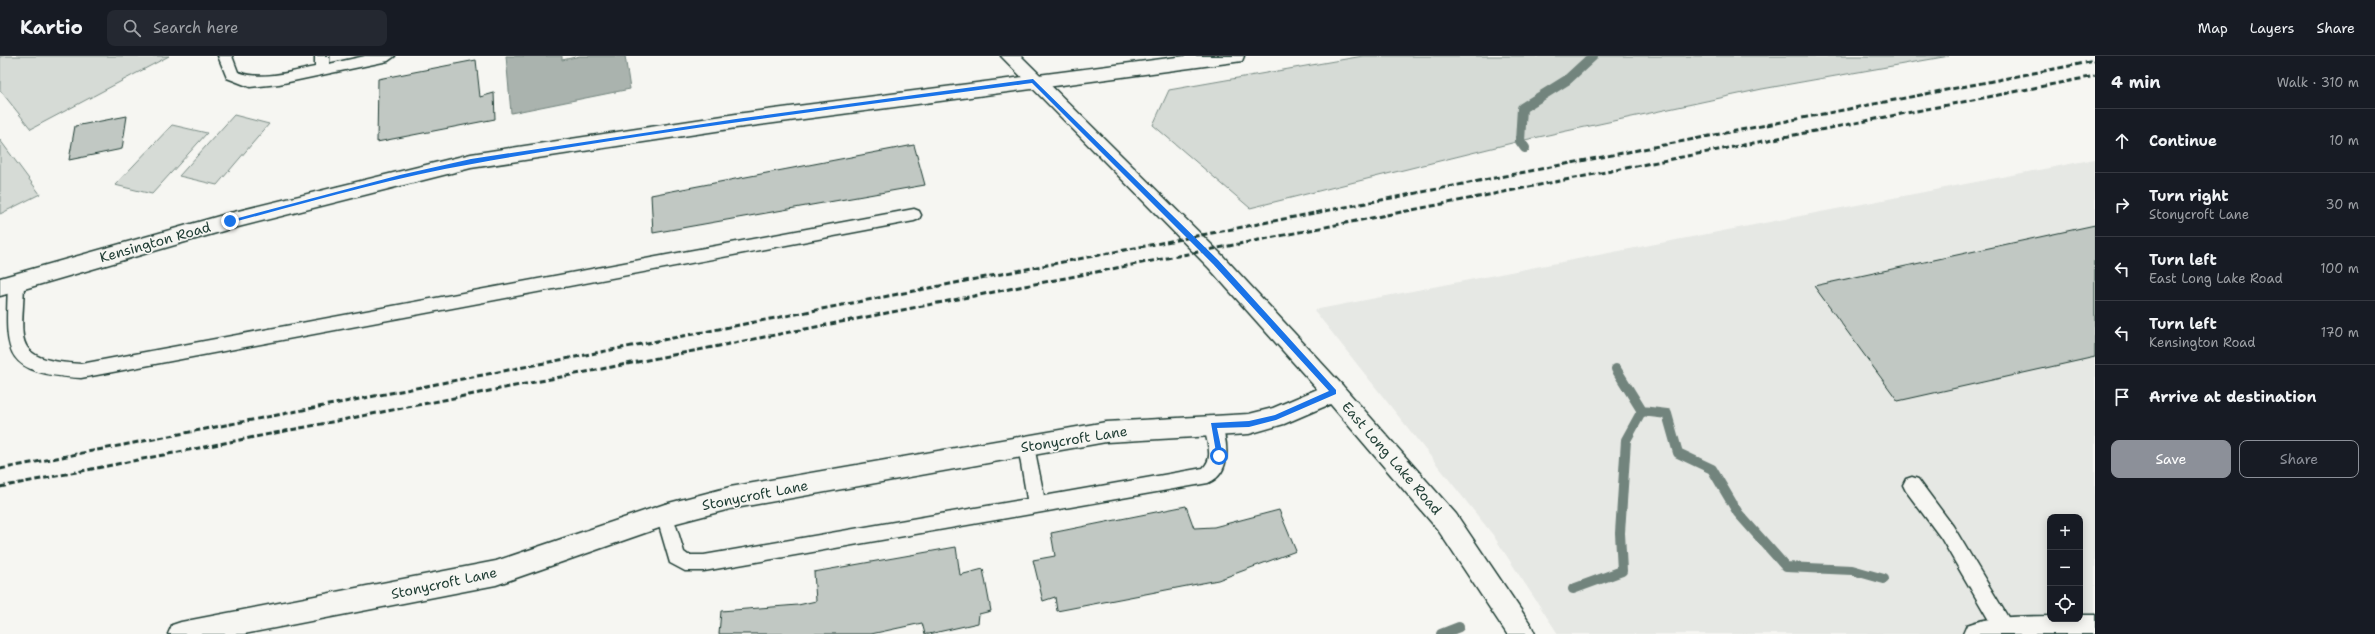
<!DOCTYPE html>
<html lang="en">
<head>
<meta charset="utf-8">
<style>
  :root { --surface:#171b24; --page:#242831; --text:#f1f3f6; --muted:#9ea1a6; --line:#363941; --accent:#8c9099 }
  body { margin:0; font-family:"Shantell Sans",sans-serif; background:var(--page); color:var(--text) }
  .controls { position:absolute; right:12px; bottom:12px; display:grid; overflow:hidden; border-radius:8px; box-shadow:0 2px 10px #0003 }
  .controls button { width:36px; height:36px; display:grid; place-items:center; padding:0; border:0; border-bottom:1px solid var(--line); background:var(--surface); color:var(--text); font:20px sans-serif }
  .stop { position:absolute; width:12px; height:12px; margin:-9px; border:3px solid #1a73e8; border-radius:50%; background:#fff }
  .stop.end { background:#1a73e8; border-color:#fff; box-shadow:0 1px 4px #0008 }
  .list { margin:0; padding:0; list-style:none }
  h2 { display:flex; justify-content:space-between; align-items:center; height:52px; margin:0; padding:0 16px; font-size:17px }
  h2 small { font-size:13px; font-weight:400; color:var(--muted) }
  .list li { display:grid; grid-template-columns:26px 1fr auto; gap:12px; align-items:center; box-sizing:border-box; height:64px; padding:0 16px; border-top:1px solid var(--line) }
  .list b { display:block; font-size:15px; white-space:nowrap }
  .list p { margin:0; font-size:13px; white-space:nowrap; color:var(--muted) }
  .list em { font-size:13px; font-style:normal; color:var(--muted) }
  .actions { display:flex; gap:8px; padding:12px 16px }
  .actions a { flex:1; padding:9px 0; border:1px solid var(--accent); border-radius:8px; text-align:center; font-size:14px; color:var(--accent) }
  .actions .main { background:var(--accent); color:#fff }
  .icon { flex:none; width:22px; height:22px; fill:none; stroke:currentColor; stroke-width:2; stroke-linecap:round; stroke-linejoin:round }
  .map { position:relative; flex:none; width:2095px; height:578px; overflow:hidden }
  header { display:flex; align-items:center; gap:24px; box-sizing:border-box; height:56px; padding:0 20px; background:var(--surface); border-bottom:1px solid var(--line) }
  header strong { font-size:19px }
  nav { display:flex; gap:22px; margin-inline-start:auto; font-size:14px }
  .search { width:280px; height:36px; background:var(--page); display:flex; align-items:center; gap:10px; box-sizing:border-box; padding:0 14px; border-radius:8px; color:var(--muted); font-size:15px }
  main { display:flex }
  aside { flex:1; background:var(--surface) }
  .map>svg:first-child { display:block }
</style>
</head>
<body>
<header>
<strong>Kartio</strong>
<div class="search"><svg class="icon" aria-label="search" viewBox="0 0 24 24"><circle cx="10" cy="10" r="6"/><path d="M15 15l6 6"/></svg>Search here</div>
<nav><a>Map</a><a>Layers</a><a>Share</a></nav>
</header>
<main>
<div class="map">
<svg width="2095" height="578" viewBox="0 0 2095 578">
  <rect width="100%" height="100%" fill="#f6f6f2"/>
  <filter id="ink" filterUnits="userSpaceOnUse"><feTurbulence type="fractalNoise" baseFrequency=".025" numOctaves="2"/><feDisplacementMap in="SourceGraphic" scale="8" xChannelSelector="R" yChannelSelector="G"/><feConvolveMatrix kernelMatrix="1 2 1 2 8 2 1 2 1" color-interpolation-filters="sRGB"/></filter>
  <g filter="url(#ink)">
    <path fill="#e6e8e4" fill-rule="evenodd" d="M2095,103V578H1558L1493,479L1314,254ZM2050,461H2080V563H2050Z"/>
    <path fill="#d6dbd6" stroke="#7a8c85" d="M0,0H169L31,73L0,34Z
      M1363,0H1949L1762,33L1520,85L1250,152L1153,69L1169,34Z
      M234,59L269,68L217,129L179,120Z
      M172,69L207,77L152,138L115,129Z
      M0,84L40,138L0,158Z"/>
    <path fill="#aab3ae" stroke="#72847d" d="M506,0H562V4L580,0H625L630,33L511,57Z"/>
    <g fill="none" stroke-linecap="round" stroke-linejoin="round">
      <path stroke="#72847d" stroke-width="10" d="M1525,92L1520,85L1522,52L1567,24L1593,0
        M1616,313L1642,355
        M1573,533L1622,515L1620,477L1626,384L1642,355L1667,358L1678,397L1712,413L1738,457L1786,511L1852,514L1884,523
        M1441,578L1459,571"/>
    </g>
    <path fill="#c1c8c3" stroke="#1f3d34" d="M476,4L480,41L494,37L495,63L377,86L378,23Z
      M127,60L122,93L69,104L75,70Z
      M914,89L925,129L653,177L651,139Z
      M2095,169V301L1898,345L1814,230Z
      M1186,450L1194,472L1214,471L1279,454L1296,495L1218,524L1057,555L1055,541L1043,545L1033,504L1055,500L1051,477Z
      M956,491L960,519L983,513L991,555L979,558L978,567L929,578H925L922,567L871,578H719L721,555L798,549L816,545L814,516Z"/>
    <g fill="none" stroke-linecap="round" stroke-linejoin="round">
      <g stroke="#1f3d34" stroke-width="3">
        <path id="service" d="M218,0H232L238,16C262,25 290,16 315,11V0H329V8L365,0H395L388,5L279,28L250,31L227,22Z
          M914,153L919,155L921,159L919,163L914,165L81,322C0,317 6,296 8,226L11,222L16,220L21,222L24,226C23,285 9,304 81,308Z
          M1213,362L1219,364C1228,383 1233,417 1208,427L704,515H685L670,507L656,459L659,453L665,451L671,453L684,496L688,499H704L1027,443L1018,390L1020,385L1026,383L1032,385L1034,390L1044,440L1203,412C1218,397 1200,380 1207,364Z
          M1912,421L1918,423L1953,470L2012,568L2014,574L2013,578H1997L1941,482L1906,435L1903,429L1906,423Z"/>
      </g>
      <g stroke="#1f3d34" stroke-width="3">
        <path id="minor" d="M1334,326L1342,329L1345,336L1342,343L1284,368L1249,378L1106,386L730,453L665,470L496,529L244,578H168L172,569L181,566L496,505L665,448L730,431L1106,366L1249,358L1273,352Z
          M2080,559H2095V578H1963L1967,569C1992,559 2023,561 2050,560V563H2080Z"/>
      </g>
      <g stroke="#1f3d34" stroke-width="3">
        <path id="tertiary" d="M1185,0H1244L1242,5L1235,6L736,72L471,112L230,173L0,240V222L230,157L471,98L736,58Z"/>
      </g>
      <g stroke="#1f3d34" stroke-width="3">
        <path id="secondary" d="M1001,0H1021L1223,200L1342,329L1456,458L1531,569L1535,578H1507L1438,474L1326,343L1209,212Z"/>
      </g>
      <use href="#service" fill="#f6f6f2" fill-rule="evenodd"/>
      <use href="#minor" fill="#f6f6f2" fill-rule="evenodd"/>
      <use href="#tertiary" fill="#f6f6f2" fill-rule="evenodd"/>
      <use href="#secondary" fill="#f6f6f2" fill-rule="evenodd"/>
      <path stroke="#1f3d34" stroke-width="3" stroke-dasharray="6 3" stroke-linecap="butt" d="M0,413L2095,5
        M0,431L2095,20"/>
    </g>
  </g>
  <path fill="#1a73e8" d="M1033,23L1218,204L1336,334V338L1276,364L1249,371L1217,372L1223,400L1222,402H1217L1211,367L1249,365L1275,359L1329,335L1213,208L1032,27C845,52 658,74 472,108C391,122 310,146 230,167L227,165L400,119L471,103L736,63Z"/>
  <g text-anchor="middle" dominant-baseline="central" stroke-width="3" stroke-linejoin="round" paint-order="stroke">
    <g font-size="14" fill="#1f3d34" stroke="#f6f6f2">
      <text transform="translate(155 186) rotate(-16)">Kensington Road</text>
      <text transform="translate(1074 383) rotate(-9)">Stonycroft Lane</text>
      <text transform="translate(1392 402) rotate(49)">East Long Lake Road</text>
      <text transform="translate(755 439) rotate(-11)">Stonycroft Lane</text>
      <text transform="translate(444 527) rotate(-12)">Stonycroft Lane</text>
    </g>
  </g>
</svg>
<div class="controls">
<button>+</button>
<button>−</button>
<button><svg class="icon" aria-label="locate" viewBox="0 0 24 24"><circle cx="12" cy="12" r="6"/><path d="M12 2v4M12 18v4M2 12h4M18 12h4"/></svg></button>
</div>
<div class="stop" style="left:1219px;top:400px"></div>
<div class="stop end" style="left:230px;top:165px"></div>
</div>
<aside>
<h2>4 min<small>Walk · 310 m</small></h2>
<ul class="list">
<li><svg class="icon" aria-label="ahead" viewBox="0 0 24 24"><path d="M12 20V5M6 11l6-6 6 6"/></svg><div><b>Continue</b></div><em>10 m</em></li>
<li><svg class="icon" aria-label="right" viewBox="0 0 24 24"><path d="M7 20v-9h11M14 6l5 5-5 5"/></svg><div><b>Turn right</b><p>Stonycroft Lane</p></div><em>30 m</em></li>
<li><svg class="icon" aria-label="left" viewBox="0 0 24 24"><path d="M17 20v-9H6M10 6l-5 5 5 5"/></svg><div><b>Turn left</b><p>East Long Lake Road</p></div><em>100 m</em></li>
<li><svg class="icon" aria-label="left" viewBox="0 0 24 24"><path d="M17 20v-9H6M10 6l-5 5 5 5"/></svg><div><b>Turn left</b><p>Kensington Road</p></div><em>170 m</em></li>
<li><svg class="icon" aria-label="arrive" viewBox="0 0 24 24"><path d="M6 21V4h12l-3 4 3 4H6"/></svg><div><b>Arrive at destination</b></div></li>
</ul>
<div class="actions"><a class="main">Save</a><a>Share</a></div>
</aside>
</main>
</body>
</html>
